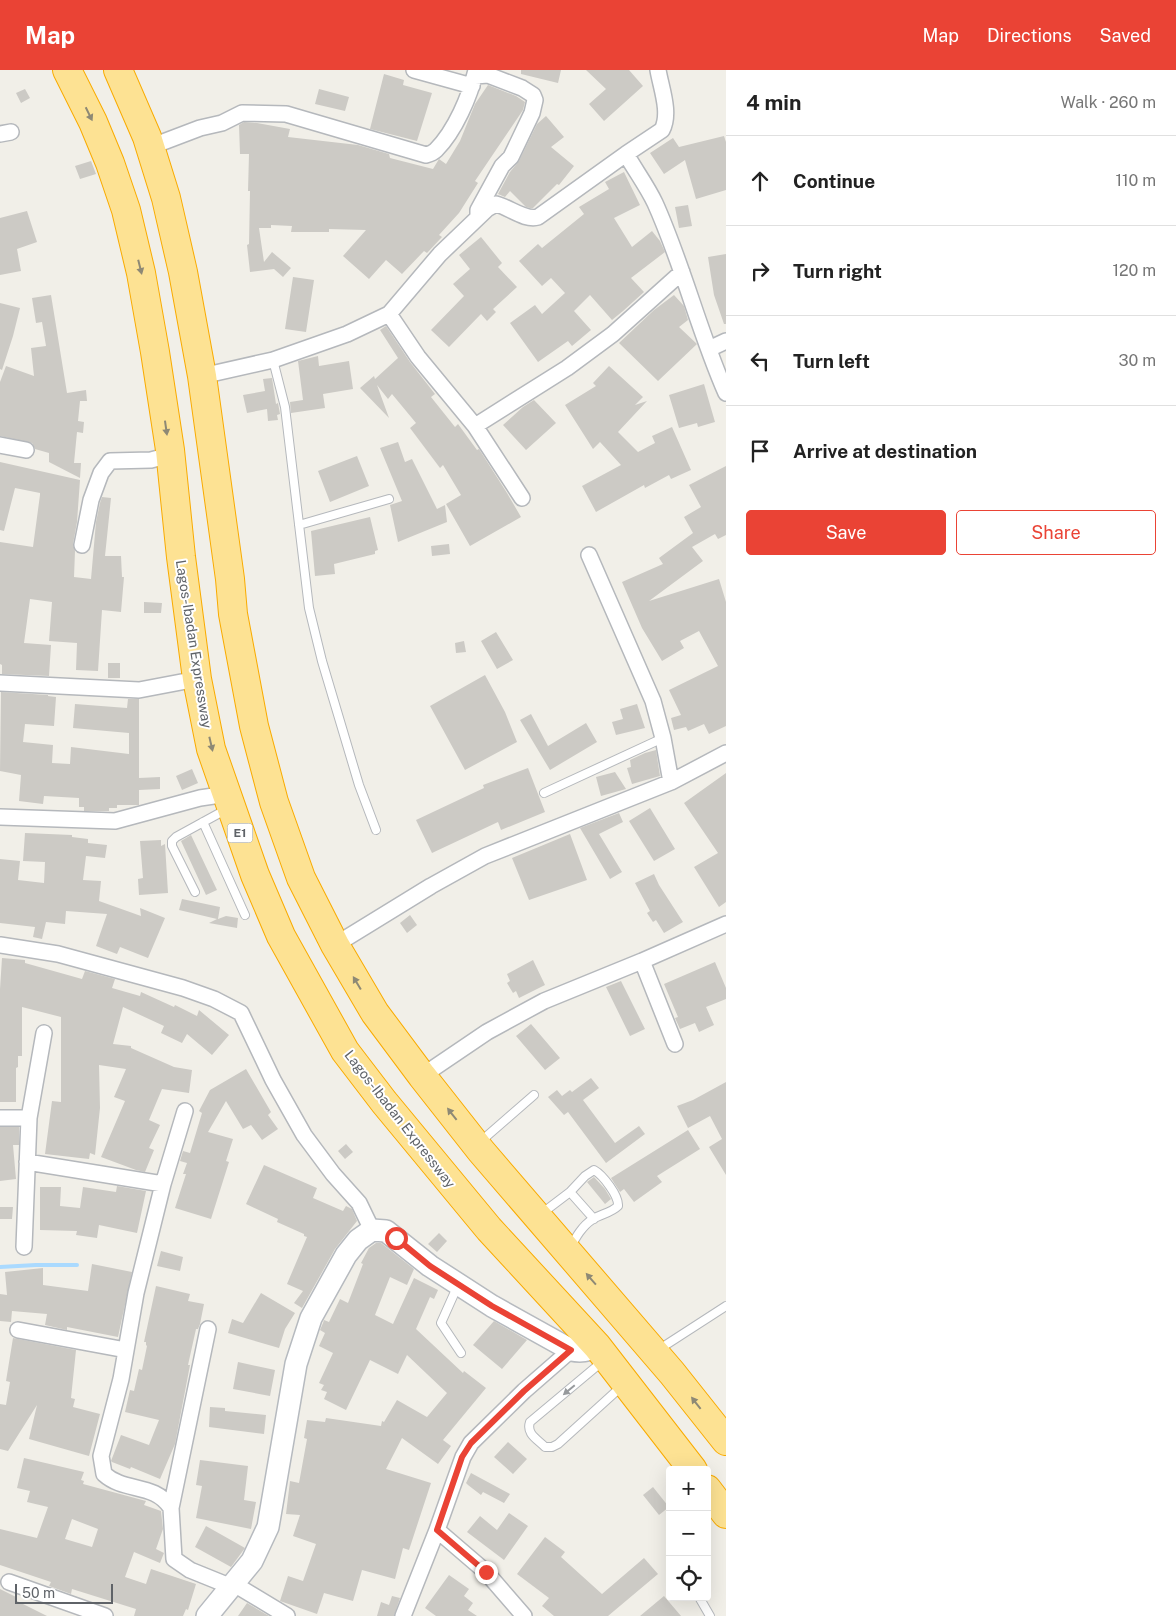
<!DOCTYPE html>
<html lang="en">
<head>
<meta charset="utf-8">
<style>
  :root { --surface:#fff; --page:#f2f2f2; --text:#222; --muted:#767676; --line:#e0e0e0; --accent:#ea4335 }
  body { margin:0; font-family:"Public Sans",sans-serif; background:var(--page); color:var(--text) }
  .controls { position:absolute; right:15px; bottom:15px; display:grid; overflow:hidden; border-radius:5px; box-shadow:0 5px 20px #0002 }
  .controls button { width:45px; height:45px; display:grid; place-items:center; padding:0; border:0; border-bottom:1px solid var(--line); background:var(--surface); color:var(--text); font:25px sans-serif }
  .scale { position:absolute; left:15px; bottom:12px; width:98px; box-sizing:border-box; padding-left:5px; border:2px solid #5f6368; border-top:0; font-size:14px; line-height:18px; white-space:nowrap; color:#5f6368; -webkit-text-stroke:4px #fff; paint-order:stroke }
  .stop { position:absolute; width:15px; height:15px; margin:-11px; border:4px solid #ea4335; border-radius:50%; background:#fff }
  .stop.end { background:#ea4335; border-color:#fff; box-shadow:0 1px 5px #0008 }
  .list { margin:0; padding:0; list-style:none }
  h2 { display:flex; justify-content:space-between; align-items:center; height:65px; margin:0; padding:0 20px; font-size:21px }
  h2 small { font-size:16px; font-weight:400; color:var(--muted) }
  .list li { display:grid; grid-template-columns:32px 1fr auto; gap:15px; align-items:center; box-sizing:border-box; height:90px; padding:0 20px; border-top:1px solid var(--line) }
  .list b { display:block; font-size:19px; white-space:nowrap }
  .list em { font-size:16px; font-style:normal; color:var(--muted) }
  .actions { display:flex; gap:10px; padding:15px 20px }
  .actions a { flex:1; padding:11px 0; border:1px solid var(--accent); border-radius:5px; text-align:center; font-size:18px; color:var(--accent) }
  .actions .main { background:var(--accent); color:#fff }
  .icon { flex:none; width:28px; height:28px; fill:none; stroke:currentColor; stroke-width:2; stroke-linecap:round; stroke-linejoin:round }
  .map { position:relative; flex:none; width:726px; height:1546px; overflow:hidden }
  header { display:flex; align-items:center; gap:30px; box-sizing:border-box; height:70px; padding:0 25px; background:var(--accent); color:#fff }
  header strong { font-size:24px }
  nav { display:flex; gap:28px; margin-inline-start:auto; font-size:18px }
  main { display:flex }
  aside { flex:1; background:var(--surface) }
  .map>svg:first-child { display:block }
</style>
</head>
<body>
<header>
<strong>Map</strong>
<nav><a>Map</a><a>Directions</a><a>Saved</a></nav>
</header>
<main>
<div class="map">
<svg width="726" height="1546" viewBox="0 0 726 1546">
  <rect width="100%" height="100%" fill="#f1efe8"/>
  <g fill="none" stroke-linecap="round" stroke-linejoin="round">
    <path stroke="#aadaff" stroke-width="4" d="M0,1197L36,1195H77"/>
  </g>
  <path fill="#cccac5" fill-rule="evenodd" d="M521,0H561L558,13L521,4Z
    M586,0H629L643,16L604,51L589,34L606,19Z
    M384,4L404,10L403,15L432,23L417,71L370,59Z
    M488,15L516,26L525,32L523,40L475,111L478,113L459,143L439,165L442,167L427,183L424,181L402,204L386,190L369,209L343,186L366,160L329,159V162H291L292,156L271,155V158H259L264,192L272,182L291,198L283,207L274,199L250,202L247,175L249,174L250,121H248L249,84H240L239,55L244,52L257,53L290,59L288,67L358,75L389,84L390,88L433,99L439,89L446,94L460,71L475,34Z
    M25,19L30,28L21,33L16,23Z
    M319,19L349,27L345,41L315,34Z
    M546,46L564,67L551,77L574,96L559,115L557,114L533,138H530L526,137L510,121L505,127L498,124L510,102L519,91L537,54Z
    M724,66L726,72V120L696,129L685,90L664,104L650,83L673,68L679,77Z
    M91,91L96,104L80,109L75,96Z
    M624,102L640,135L614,148L632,177L652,161L660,171L665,182L631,208L644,222L623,241L612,250L590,225L574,241L591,260L572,276L568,271L538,292L510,253L535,235L542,244L565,223L551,208L542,216L519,191L538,174L542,178L584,144L579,137L609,119L605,112Z
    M688,135L692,156L679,158L675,137Z
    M27,141L37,172L17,179L21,201L0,205V148Z
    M481,167L502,193L498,197L517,217L493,239L496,242L487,251L481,244L449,277L431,260L464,226L453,214L470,199L459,185Z
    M726,184V254H724L714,225L708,187Z
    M293,207L314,210L306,262L285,259Z
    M51,225L67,323L86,320L87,331H80L78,351L84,352L83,363L77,362L74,393H81L80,408L49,392V383L35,379L32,373L0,366V312L6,296L34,306L31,278L46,276L42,252L36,253L32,228Z
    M674,225L684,236L688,250L679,257L697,274L658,311L619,273L654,240Z
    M0,233L20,238L13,266L2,300L0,299Z
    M386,256L410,292L435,324L431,327L455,357L458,354L477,380L479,379L507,423L521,447L470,476L446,434L461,425L443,395L440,398L410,358L416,353L392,324L388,329L377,315L389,348L360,318L374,306L375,309L398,288L380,260Z
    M318,286L319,296L349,291L353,319L323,324L325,338L291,343L290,332L303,330L298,291Z
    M609,296L643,327L635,335L647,331L618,362L638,382L655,373L652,366L672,357L691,400L671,409L669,405L645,418L644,415L596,442L582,416L621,395L600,372L593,379L565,335L596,316L593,313Z
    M272,308L276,334L278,333L280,344L277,345L278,350L268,351L267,339L247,343L243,325L265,321L263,309Z
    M704,314L715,352L698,357L697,353L679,358L669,325Z
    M534,330L556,353L526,380L503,355L523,337Z
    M398,372L405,392L412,389L437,439L445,435L447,452L398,472L390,435L402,431L380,378Z
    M357,386L369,416L330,432L318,401Z
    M0,392L80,410L77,452L73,474L75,481L74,507L91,509L96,452L100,433L102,427L111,428L105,486H121L122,507H124L121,542L102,540L98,601L76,600L77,573L49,571L52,532L30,529L24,573L51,575L49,606L2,604V595L0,594V472L33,477L40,425V423L15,418L4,461L0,460Z
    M726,396V465L718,469L715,464L692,477L703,491L649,531L719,509L726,532V656L709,664L704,654L688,661L686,657L674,660L671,648L681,645L669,620L718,596L699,561L680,571L684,578L662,591L642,558L622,512L663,494L659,488L693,463L684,447L701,437L689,415Z
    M370,447L378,480L375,481V484L334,494L335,504L315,506L311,461Z
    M449,474L450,484L432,486L431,476Z
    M144,532L162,533L161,543H144Z
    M496,562L513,590L497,599L481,571Z
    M464,571L466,582L456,583L455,573Z
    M108,593H120V608H108Z
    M485,605L505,642L517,672L465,700L430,636Z
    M1,622L48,625V626L56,627L54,656L25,654L23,672L53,675L52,693L70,694L71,677L129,684V663L73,658L75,634L127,638L128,629H139V708L160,707V719L139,720V735H117V738H109V741H84V737H79V728L44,726L43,734L19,731L21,705L0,701Z
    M637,634L645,658L616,665L612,652L623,649L620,639Z
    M531,644L548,676L586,653L597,672L550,700L520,650Z
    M656,680L660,706L632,714L627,698L631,697L630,690L645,683Z
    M528,698L545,742L501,760L498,752L432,783L416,750L484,718L483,715Z
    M192,699L198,713L182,720L176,706Z
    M615,702L626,719L601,726L596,707Z
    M726,703V832L719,837L694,797L718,783L684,733Z
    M650,738L675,779L654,791L629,751Z
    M619,743L623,752L599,764L622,802L610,809L580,758Z
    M25,763L72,765V767L88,769V773L107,775L105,788L86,786L83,810L101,811L99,831L141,846L140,838L165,848L148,888L120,877L117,884L96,876L107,844L66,841L65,854L46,852L42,869L33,867L35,857L0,853V789L20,791L18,810L44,813L45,792L23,791Z
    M570,764L587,810L529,830L512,788Z
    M191,765L217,820L206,825L181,771Z
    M161,770V776L165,774L168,823L139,825L138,809L143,808L140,771Z
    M654,804L659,815L683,852L664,863L656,850L653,852L647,843L650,841L635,813Z
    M182,829L220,837L218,849L226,846L238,848L237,858L209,853L217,849L179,840Z
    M410,845L417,855L407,863L400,853Z
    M2,888L25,890V893L82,909L85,901L115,909L112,918L140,926L141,922L174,937L175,935L197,946L199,940L229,965L212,985L187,964L182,973L161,963L164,956L123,937L113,974L131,976V978L174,997L192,1000L189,1023L162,1019L149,1050L160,1055L149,1078L154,1080L145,1102L136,1100L101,1087L125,1031L114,1027L126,999L99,995L100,1038L95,1085L90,1083L89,1089L45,1084L52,1031L61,1032V947L22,937V986H18V997L16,998V1032H0V919Z
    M533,890L545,915L519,928L516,921L513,923L507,913L510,911L507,904Z
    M715,892L726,918V929L706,937L714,955L699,962L695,953L680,959L675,948L678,947L664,914Z
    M621,911L645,959L630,966L606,917Z
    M531,954L560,988L545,1000L516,966Z
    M246,999L271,1042L268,1045L278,1059L262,1070L251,1055L243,1059L226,1031L208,1062L233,1069L226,1091L229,1092L211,1149L175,1138L186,1104H183L187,1093L180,1091L183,1081L190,1083L202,1043L199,1041L210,1020Z
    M591,1008L599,1018L583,1030L615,1073L639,1056L645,1064L606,1093L568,1042L564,1045L548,1027L557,1020L562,1026L570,1020L572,1022Z
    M726,1012V1105L709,1077L722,1069L710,1046L688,1058L677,1036L693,1030Z
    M0,1057H19V1075H13L16,1109L0,1111Z
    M688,1060L700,1079L657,1106L662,1112L634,1132L624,1119L620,1122L611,1108Z
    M346,1074L353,1082L345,1089L338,1081Z
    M264,1095L317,1118L313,1128L343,1141L346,1136L352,1139L357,1151L335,1179L302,1238L294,1233L303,1221L287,1214L307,1167L304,1166V1164L277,1152L278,1149L246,1134Z
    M594,1107L605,1119L611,1129L605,1134L587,1112Z
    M117,1116L146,1121L137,1163L99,1155L97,1168L76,1165L77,1161L40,1160V1117H61L60,1136L80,1138L83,1117L116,1122Z
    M0,1137H13L12,1149H0Z
    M439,1163L447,1171L437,1182L428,1174Z
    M376,1173H381L414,1199L407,1215L390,1207L375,1245L393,1254L414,1208L438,1220L434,1229L430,1227L416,1259L463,1303L464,1301L486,1318L443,1370L451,1376L438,1394L402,1368L386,1399L431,1413L409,1480L403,1478L395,1509L362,1500L353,1531L324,1523L317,1544L280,1531L288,1506L303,1511L316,1474L293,1466L300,1445L286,1444L290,1411L299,1413L307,1369L304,1368L307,1350L325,1352L326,1348L381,1356L382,1351L384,1352L397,1330L427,1347L447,1323L407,1285L398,1304L370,1290L346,1340L324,1329L327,1322L321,1320L324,1315L319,1313L333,1283L319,1276L325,1263L320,1260L323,1253L324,1250L329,1252L340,1229L348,1233L363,1194L361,1193L369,1178Z
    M161,1181L183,1187L180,1201L157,1196Z
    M92,1194L132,1202L118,1267L67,1257V1260L45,1255L47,1244L12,1241L11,1252L0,1251V1224L7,1225L5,1202L43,1198V1215L88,1221Z
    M156,1216L190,1224L188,1231L204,1234L200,1254L198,1259H196L188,1295H190L175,1374L160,1409L131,1397L130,1399L112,1392L111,1391L121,1365L149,1375L159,1350L125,1342L130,1320L134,1321L139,1299L142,1300L147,1276L146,1275V1272H144Z
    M261,1223L295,1243L285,1259L279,1278L228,1263L232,1249L243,1253Z
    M494,1251L527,1270L502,1299L473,1275Z
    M13,1268L76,1280L71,1328L75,1329L73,1337L100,1344L89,1386L29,1369L37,1335L8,1381L0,1379V1334L6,1335L10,1312L6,1311Z
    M238,1292L275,1300L270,1326L233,1319Z
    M210,1337L225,1338V1341L266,1345L264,1364L209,1357Z
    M508,1372L527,1389L513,1404L494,1387Z
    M24,1388L84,1402L81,1410L84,1411L83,1414L146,1431L144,1435L161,1441L163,1459L156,1479L164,1483L160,1493L134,1482L125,1507L146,1514L151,1499L196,1514L188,1540L186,1539L183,1546H134L136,1539L72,1519L71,1524L49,1516L51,1512L0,1495V1459L37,1468L48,1437L27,1432L30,1421L17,1418ZM72,1449L98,1459L92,1477L65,1469Z
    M200,1390L248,1396L244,1430L256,1432L251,1459L196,1448L202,1416L196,1415Z
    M471,1403L510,1424L504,1433L483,1422L481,1425L468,1415L466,1413Z
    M653,1417L669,1437L659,1445L643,1425Z
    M509,1443L528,1456L504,1490L467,1462L480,1446L497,1460Z
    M206,1456L245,1478L231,1497L195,1477Z
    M545,1467L565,1482L561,1487L602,1524L644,1488L658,1504L608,1546H554L542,1536L549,1528L517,1504Z
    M449,1505L469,1519L464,1526L473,1533L468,1540L477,1546H436L425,1538Z
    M0,1519L16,1527L15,1530L47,1546H0Z
    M392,1526L400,1528L394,1546H377L381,1532L389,1535Z
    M664,1526L681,1546H640Z
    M247,1533L269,1546H238Z"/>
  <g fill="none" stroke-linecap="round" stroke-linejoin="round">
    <g stroke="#b5b8bc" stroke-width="10">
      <path id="service" d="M273,290L285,337L309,538L322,591L359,715L376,760
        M299,455L389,429
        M544,723L663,668
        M203,752L245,845
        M195,822L172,776V771L176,767L227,739
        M480,1072L534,1025
        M570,1122L594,1149
        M541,1144L570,1122L585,1106L594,1100C603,1105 619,1126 618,1136C611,1143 601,1144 593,1149C582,1156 576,1167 570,1178
        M458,1215L441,1253L461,1283
        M658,1280L726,1236
        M603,1291L530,1352C526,1364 537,1369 545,1377H552L558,1374L622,1316
        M699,1527L710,1546"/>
    </g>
    <g stroke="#b5b8bc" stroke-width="18">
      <path id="minor" d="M414,0L472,16
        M475,6L488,5L522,18L533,25L535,30L532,43L511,87L502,96L478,140V146
        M0,64L11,62
        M150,77L200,58L222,53L242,43L286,44L426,85C430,84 433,83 436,80C455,61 470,26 476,0
        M626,84C635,100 647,116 655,133C683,195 699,262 726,323
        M389,244L418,287L475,356L522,428
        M709,279L726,271
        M202,306L273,290L347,264L389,244L440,184L487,139L496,134C509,137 525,151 538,147L626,84L662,60C671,43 661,18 658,0
        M475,356L567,298L613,264L682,202
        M0,375L26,380
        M82,475L91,430L101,403L110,391L151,390L170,385
        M589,485L653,631L663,668L671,712
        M0,613L139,620L197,609
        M0,747L115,751L200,728L227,724
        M0,875L58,884L183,918L214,929L241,943L273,1010L304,1065L333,1104L359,1133L372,1160
        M335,875L431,816L485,786L671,712L726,683
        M642,891L675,974
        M422,1006L487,962L544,931L642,891L726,854
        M0,1048H29
        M27,1092L163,1114
        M24,1177L29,1048L44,963
        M208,1259L171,1438L174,1489L190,1500L232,1517
        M18,1260L126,1280
        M171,1438C154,1412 125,1423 104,1404L101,1386L121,1309L136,1223L163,1114L185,1041
        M437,1460L486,1502L524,1546
        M9,1512L105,1546
        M234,1514L287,1546
        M403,1546L437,1460L463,1387L471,1373L524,1321L571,1280"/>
    </g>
    <g stroke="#b6babf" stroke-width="24">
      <path id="secondary" d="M207,1546L252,1491L268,1457L296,1294L311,1248L346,1185L358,1170L372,1160L386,1161L430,1196L492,1236L571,1280C581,1282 587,1281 597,1276"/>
    </g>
    <g stroke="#f9ab00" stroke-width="30">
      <path id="motorway" d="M67,0L93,52L110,93L126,140L141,203L155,282L170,380L181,487L197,609L211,679L255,805L281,866L345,981L384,1032L489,1159L597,1276L693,1400
        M118,0L147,67L166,128L183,202L202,306L230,509L233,544L254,656L274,732L301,808L335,875L375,943L422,1006L481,1081L672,1303L726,1371
        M707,1419L726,1444"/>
    </g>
    <use href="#service" stroke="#fff" stroke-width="8"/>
    <use href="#minor" stroke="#fff" stroke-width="15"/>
    <use href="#secondary" stroke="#fff" stroke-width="21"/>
    <use href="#motorway" stroke="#fde293" stroke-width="28"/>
  </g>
  <defs><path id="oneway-solid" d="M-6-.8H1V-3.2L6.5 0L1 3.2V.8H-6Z" transform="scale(1.25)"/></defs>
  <g fill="#8e8975">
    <use href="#oneway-solid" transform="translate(89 44) rotate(64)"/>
    <use href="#oneway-solid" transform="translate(140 197) rotate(76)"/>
    <use href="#oneway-solid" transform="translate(166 358) rotate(82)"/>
    <use href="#oneway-solid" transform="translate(211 674) rotate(77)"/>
    <use href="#oneway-solid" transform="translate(357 913) rotate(-121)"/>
    <use href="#oneway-solid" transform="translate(452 1044) rotate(-128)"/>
    <use href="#oneway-solid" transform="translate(591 1209) rotate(-131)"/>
    <use href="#oneway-solid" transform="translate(696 1333) rotate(-128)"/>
  </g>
  <use fill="#979a9d" href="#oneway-solid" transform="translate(569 1320) rotate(140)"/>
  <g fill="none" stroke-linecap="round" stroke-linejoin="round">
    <path stroke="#ea4335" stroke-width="6" d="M396,1168L430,1196L492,1236L571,1280L524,1321L471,1373L462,1387L437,1460L486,1502"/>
  </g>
  <g text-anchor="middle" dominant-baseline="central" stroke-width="4" stroke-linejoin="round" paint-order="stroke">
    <rect fill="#fff" stroke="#8f9295" stroke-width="1" x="227.5" y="753.5" width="25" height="19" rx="4"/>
    <g font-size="12" font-weight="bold" fill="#5f6368">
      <text x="240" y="763">E1</text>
    </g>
    <g font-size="14" fill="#5f6368" stroke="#fff">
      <text transform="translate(194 574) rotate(81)">Lagos-Ibadan Expressway</text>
      <text transform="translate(400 1049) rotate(52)">Lagos-Ibadan Expressway</text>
    </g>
  </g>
</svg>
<div class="controls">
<button>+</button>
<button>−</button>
<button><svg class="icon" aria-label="locate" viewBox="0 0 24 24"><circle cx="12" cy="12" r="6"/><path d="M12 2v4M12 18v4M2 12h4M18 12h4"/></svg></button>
</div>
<div class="scale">50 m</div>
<div class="stop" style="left:396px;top:1168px"></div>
<div class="stop end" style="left:486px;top:1502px"></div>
</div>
<aside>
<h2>4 min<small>Walk · 260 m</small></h2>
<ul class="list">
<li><svg class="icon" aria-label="ahead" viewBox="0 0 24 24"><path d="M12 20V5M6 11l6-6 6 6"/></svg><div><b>Continue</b></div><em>110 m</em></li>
<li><svg class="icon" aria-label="right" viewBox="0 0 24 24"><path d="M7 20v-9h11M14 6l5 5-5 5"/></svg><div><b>Turn right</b></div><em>120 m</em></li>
<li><svg class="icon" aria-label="left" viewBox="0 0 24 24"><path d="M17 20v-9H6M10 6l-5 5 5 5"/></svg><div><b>Turn left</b></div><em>30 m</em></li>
<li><svg class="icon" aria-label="arrive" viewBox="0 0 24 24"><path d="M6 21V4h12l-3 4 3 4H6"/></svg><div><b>Arrive at destination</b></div></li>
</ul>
<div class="actions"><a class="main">Save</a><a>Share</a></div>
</aside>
</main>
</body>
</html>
